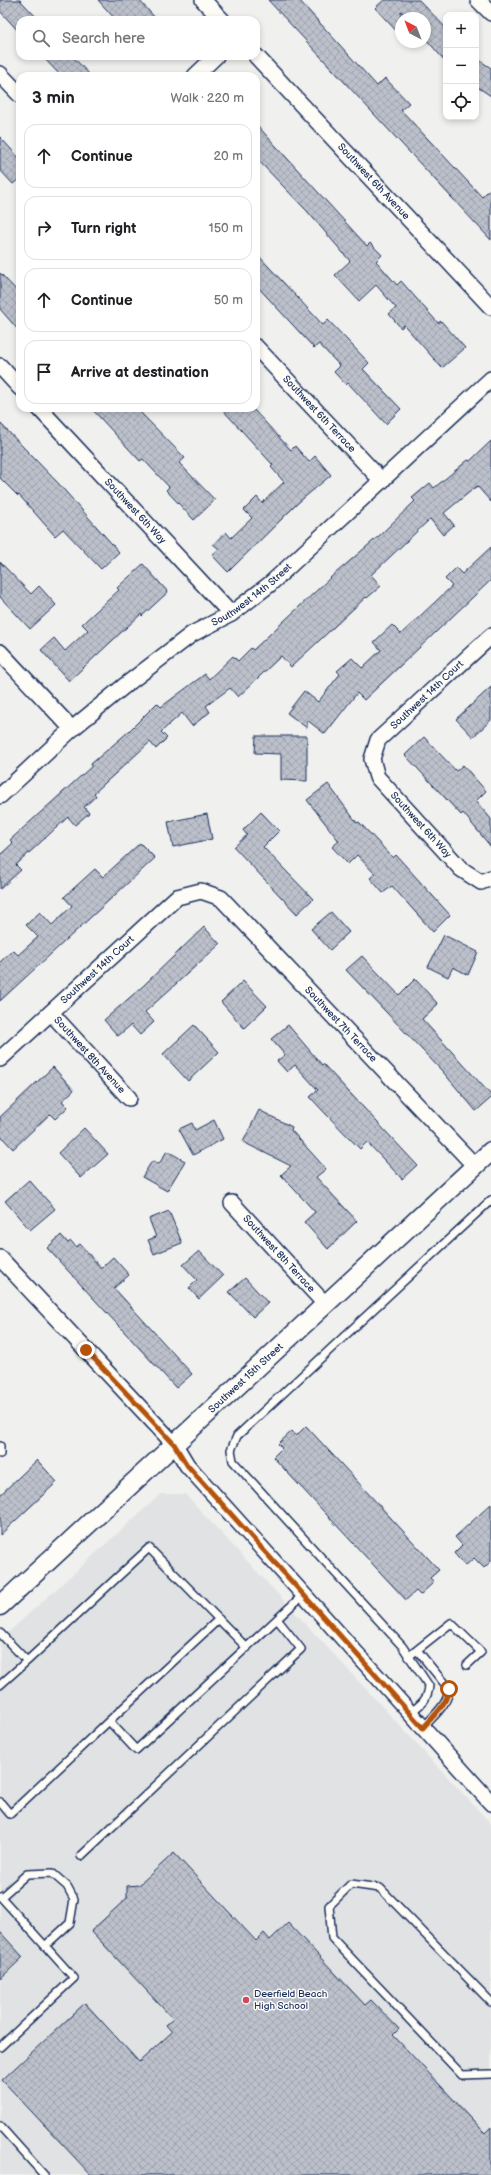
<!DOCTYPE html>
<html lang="en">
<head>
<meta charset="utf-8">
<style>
  :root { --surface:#fff; --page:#f2f2f2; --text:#202124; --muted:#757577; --line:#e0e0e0 }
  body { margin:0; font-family:"Balsamiq Sans",sans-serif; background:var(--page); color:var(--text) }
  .controls { position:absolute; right:12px; top:12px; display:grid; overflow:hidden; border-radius:8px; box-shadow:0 2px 6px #0003 }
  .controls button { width:36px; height:36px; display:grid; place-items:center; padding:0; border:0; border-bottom:1px solid var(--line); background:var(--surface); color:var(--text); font:20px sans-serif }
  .compass { position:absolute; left:395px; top:12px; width:36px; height:36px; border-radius:50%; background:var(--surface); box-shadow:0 2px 6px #0003; rotate:318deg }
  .stop { position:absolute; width:12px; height:12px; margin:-9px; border:3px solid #b45309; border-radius:50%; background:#fff }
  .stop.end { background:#b45309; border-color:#fff; box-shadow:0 1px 4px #0008 }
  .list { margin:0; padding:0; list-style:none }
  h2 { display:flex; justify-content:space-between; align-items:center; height:52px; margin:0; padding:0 16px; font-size:17px }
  h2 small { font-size:13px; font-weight:400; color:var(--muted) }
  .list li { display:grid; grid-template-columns:26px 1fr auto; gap:12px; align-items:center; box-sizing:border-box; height:64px; margin:0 8px 8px; padding:0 8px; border:1px solid var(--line); border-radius:12px }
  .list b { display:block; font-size:15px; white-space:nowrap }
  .list em { font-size:13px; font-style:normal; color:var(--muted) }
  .icon { flex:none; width:22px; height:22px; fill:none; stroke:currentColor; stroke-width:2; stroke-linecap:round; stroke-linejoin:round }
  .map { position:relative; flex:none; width:491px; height:2175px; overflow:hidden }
  .search { position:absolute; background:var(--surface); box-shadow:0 2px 6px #0003; left:16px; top:16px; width:244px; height:44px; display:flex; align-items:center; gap:10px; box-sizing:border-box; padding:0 14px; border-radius:12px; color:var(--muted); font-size:15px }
  .panel { position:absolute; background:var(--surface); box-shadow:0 2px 6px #0003; left:16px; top:72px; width:244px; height:340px; border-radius:12px }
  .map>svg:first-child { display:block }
</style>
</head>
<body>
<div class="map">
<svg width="491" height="2175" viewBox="0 0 491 2175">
  <defs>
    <pattern id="building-cross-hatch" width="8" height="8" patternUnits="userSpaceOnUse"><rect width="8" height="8" fill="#bbc0ca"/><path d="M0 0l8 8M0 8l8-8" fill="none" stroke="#a0a5b0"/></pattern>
  </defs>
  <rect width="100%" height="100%" fill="#f0f0ee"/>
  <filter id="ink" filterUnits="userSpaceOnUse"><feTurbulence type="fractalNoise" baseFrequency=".025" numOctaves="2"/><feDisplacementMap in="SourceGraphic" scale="8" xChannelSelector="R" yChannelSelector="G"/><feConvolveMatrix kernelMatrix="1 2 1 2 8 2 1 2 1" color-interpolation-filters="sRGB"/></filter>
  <g filter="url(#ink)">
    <path fill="#e0e2e3" d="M161,1494H185L491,1824V2175H0V1640Z"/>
    <path fill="url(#building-cross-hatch)" stroke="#1b2f5e" d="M0,0H20L39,20H20V33L0,11Z
      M98,0H139L157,20H116Z
      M268,0H299L377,86L385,78L409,103L401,110L482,197L491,188V240Z
      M384,0H419L446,28V62L425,38V18H407L401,11V36L375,8Z
      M42,56H72L91,76H61Z
      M476,58L491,68V96L476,86Z
      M256,124L367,246L370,243L382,255L376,261L397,285L401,281L438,323L441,321L465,348L442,368L404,325L401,328L389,314L396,308L376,285L359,301L335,275L350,261L307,211L256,158Z
      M0,137L20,159V178L13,184L0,170Z
      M256,253L323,325L328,320L369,363L363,369L401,409L386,424L348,383L346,385L334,372L340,366L319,344L314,348L256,285Z
      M0,273L20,294V332L0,309Z
      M91,408H136L185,458L179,463L215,500L194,520L166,490L169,487L143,459L140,461Z
      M221,408H252L291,450L295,446L309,462L315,456L331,475L299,502L228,572L212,555L219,549L213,544L226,532L231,538L252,518L244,510L257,497L262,503L284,482L271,467L273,465Z
      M0,423L58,483L119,552L101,569L63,529L55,536L19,495L18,496L0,478Z
      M491,441V502L477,486L444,513L454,525L443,535L430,519L371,575L381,586L367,598L366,597L291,667L281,656L238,697L230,688L206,706L210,712L192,726L182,713L161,732L167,738L156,749L150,742L94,793L96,796L84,807L89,813L75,825L68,817L16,865L21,870L0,889V855L13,843L10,840L92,766L91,764L128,732L157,703L161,707L205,674L209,679L233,656L238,661L251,648L253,650L330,578L380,535L415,501L412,498L430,483L434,488L468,460L470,461Z
      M491,547V580L364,700L357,693L325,734L307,720V728L287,713L304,691L318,702L340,674L337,671L352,658L362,668L381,650L374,642L392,625L401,634L452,586L445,579L456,568L462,574Z
      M0,562L31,594L39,586L56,605L30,629L0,597Z
      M143,564L168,592L142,616L141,614L69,681L41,650L54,638L65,651L88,630L82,624L119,590L117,588Z
      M491,687V720L473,737L456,719Z
      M256,736H307V781L281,780V754L255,753Z
      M424,737L456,771L463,765L486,791L476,801L491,819V847L463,813L461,815L405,755Z
      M328,784L357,823L359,822L393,858L396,855L450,915L433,932L392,886L383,893L370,878L375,874L357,855L348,864L332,847L339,841L307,800Z
      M261,812L279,831L263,847L313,899L297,914L234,847L247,835L243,830Z
      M207,814L212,839L173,847L168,822Z
      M140,843L155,858L0,1001V962L13,950L18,955L38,937L26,925L40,912L52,925L72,906L64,897L95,869L103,877Z
      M331,912L349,932L330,950L311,929Z
      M204,927L220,944L145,1012L154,1022L140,1035L131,1025L118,1036L104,1020L143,986Z
      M444,935L478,952L468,975L453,967L448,977L428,967Z
      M362,956L399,995L415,979L438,1004L422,1019L491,1095V1098L476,1111L443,1072L346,970Z
      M243,981L267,1006L244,1028L221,1002Z
      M194,1025L219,1052L188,1081L163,1054Z
      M288,1025L322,1065L323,1064L417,1165L402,1179L367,1142L360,1149L323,1111L310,1097L318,1090L295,1065L287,1072L277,1061L285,1055L271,1039Z
      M53,1067L74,1090L62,1101L68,1107L55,1119L50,1114L13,1149L0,1135V1117Z
      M259,1110L292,1127L291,1130L326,1169L316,1177L357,1221L328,1249L304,1222L315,1212L281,1175L291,1166L243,1142Z
      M214,1120L223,1139L193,1155L179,1129L192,1123L195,1130Z
      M84,1128L108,1154L81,1178L58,1153Z
      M167,1151L185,1161L167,1191L142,1177L152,1161L159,1164Z
      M29,1180L55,1209L30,1230L5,1201Z
      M169,1211L182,1243L154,1254L148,1240L156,1237L149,1219Z
      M61,1235L68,1243L71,1241L76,1247L80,1244L101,1268L113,1257L129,1275L114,1288L192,1374L176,1388L47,1248Z
      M199,1251L223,1276L199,1299L189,1288L197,1280L183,1265Z
      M245,1278L268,1303L253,1317L229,1292Z
      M306,1426L439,1570L430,1578L434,1582L420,1595L416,1591L406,1600L273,1457L282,1448L278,1444L292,1431L296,1436Z
      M37,1460L57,1482L0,1535V1495Z
      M491,1504V1561L484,1568L474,1558L465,1566L454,1553L462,1545L455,1537Z
      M174,1853L256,1941L264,1933L270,1940L288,1923L365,2005L371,2000L399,2029L393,2035L485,2133L491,2127V2175H91L2,2080L85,2003L139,2062L172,2032L166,2025L173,2019L91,1931L127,1898V1886L139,1885Z
      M0,1932L23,1957L0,1979Z"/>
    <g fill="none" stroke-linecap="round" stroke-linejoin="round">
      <g stroke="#1b2f5e" stroke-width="10">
        <path id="service" d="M0,1446V1454
          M0,1633L27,1661L0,1685
          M417,1650L449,1689C448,1705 433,1716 423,1728
          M408,1657L451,1623L481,1652L467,1665
          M27,1661L149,1548L247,1648
          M410,1713C420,1705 428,1700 429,1686L402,1646L233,1461L231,1450L237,1436L491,1200
          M109,1721L219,1619
          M0,1802L10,1814L109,1721L136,1750L304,1594
          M81,1856L301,1649L277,1619
          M0,1896L74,1978L0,2047
          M1,1897L27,1874L52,1873L67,1886L74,1899L70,1923L46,1945
          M491,2002L380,1888L351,1884L329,1906L332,1938L462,2075L491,2074
          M0,2126L44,2175"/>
      </g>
      <g stroke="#1b2f5e" stroke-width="18">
        <g id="minor">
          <path d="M203,0L222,20"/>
          <path d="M478,0L491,13"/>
          <path id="s1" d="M256,56L491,307"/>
          <path d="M0,74L20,95"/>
          <path d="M195,76L216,56"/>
          <path id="s2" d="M256,347L382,481"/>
          <path d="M0,366L20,388"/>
          <path id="s3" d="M39,408L231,614"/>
          <path id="s4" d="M491,636L378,740L372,759L377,777L461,869L481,882L491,878"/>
          <path d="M0,652L72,729"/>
          <path id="s5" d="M0,796L72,729L123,687L192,634L231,614L270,584L491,379"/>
          <path id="s6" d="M51,1013L129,1098"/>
          <path id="s7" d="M0,1059L177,897L201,891L221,898L475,1166"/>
          <path id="s8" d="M232,1203L325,1304"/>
          <path d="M0,1258L175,1445L187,1465L491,1803"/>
        </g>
      </g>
      <g stroke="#1b2f5e" stroke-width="21">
        <g id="tertiary">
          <path id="s9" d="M0,1606L491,1151"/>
        </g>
      </g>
      <use href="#service" stroke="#fdfcf7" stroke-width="7"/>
      <use href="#minor" stroke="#fdfcf7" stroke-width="15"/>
      <use href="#tertiary" stroke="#fdfcf7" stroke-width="18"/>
    </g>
  </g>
  <g fill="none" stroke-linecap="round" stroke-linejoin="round" filter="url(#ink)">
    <path stroke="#b45309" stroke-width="5" d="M86,1350L174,1444L187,1465L423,1728C433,1716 447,1705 449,1689"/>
  </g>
  <circle fill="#d1495b" stroke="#fdfcf7" stroke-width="1.5" cx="246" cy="2000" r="4"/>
  <g text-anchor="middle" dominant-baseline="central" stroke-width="3" stroke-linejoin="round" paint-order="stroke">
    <g font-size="10" fill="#1b2f5e" stroke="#fdfcf7">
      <text stroke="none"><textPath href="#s1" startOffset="172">Southwest 6th Avenue</textPath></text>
      <text stroke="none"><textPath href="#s2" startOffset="92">Southwest 6th Terrace</textPath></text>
      <text stroke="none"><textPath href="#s3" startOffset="141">Southwest 6th Way</textPath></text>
      <text stroke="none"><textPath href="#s5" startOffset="323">Southwest 14th Street</textPath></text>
      <text transform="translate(427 695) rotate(-43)">Southwest 14th Court</text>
      <text stroke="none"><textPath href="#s4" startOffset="257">Southwest 6th Way</textPath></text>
      <text stroke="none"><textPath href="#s7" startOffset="132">Southwest 14th Court</textPath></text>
      <text stroke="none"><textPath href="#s7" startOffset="460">Southwest 7th Terrace</textPath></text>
      <text stroke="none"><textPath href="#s6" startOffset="57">Southwest 8th Avenue</textPath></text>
      <text stroke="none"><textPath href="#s8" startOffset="69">Southwest 8th Terrace</textPath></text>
      <text stroke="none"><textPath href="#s9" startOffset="335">Southwest 15th Street</textPath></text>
    </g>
    <g font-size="10" fill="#1b2f5e" stroke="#fdfcf7" text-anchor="start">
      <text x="254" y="1994">Deerfield Beach<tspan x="254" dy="12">High School</tspan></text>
    </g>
  </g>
</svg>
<div class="controls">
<button>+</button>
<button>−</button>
<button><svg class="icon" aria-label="locate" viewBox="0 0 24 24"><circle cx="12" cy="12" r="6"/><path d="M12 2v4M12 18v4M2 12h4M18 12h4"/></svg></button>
</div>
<svg class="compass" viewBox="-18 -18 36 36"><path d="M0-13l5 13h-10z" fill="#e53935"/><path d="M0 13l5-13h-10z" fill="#757577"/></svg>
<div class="stop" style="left:449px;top:1689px"></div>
<div class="stop end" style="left:86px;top:1350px"></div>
<div class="search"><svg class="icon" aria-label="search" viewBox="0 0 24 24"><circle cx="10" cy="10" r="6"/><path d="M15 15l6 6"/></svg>Search here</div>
<section class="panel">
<h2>3 min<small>Walk · 220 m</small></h2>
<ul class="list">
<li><svg class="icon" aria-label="ahead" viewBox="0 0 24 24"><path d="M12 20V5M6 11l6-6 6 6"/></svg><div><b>Continue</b></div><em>20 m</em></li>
<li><svg class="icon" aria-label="right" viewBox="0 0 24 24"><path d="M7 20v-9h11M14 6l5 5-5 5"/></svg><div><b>Turn right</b></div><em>150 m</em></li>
<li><svg class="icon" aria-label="ahead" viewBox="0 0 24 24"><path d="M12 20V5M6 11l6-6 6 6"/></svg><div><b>Continue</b></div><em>50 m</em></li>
<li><svg class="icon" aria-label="arrive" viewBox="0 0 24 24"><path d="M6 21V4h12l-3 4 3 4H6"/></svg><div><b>Arrive at destination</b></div></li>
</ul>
</section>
</div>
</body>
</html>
